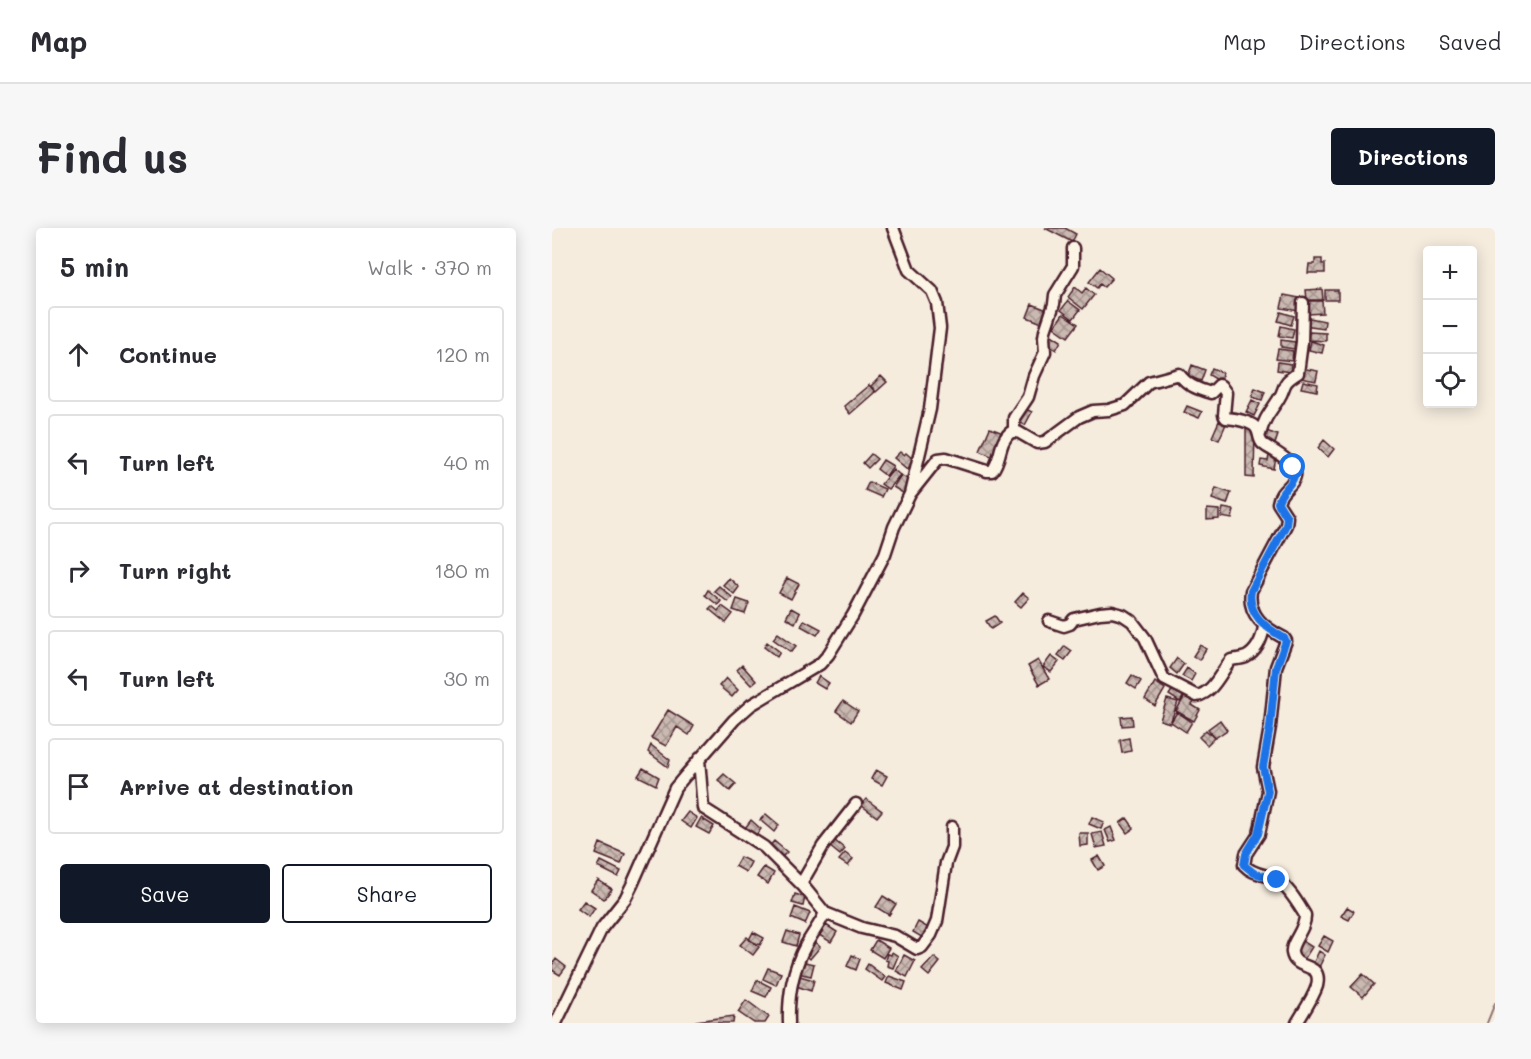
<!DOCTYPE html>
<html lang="en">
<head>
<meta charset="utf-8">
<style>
  :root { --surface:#fff; --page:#f7f7f7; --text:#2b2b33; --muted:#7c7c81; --line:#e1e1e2; --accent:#111827 }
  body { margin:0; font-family:Mali,sans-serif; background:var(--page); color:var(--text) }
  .controls { position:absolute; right:18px; top:18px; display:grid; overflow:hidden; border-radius:6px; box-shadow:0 3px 15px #0003 }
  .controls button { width:54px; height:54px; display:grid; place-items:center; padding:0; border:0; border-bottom:2px solid var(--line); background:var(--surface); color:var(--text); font:30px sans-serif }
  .stop { position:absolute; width:18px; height:18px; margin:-14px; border:4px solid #1a73e8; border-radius:50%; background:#fff }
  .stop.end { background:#1a73e8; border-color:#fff; box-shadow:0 2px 6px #0008 }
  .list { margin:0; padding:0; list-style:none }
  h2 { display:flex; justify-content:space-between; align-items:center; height:78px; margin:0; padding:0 24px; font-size:26px }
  h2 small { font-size:20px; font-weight:400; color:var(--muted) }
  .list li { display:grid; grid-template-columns:39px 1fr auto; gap:18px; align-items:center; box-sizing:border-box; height:96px; margin:0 12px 12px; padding:0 12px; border:2px solid var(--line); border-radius:6px }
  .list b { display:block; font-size:22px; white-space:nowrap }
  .list em { font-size:20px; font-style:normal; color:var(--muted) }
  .actions { display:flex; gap:12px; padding:18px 24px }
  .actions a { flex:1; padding:14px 0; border:2px solid var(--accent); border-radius:6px; text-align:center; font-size:21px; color:var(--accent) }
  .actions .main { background:var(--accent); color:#fff }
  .icon { flex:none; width:33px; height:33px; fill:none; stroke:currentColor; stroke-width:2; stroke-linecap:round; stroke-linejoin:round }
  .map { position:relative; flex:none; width:943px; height:795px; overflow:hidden; border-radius:6px }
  header { display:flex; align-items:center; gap:36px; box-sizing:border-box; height:84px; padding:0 30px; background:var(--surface); border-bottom:2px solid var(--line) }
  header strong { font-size:28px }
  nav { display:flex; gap:33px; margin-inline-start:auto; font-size:21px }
  .intro { display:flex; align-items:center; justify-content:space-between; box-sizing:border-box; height:144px; padding:0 36px }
  h1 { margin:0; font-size:42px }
  .button { padding:15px 27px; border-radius:6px; background:var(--accent); color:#fff; font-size:21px; font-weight:700 }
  main { display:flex; gap:36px; padding:0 36px }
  aside { flex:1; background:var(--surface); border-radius:6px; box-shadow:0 3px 15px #0003 }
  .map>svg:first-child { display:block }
</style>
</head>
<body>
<header>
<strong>Map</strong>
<nav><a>Map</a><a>Directions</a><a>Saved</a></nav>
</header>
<div class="intro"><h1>Find us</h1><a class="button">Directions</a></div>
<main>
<aside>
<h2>5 min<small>Walk · 370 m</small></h2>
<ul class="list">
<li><svg class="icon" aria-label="ahead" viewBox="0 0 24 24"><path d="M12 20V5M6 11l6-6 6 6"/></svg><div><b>Continue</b></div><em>120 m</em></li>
<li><svg class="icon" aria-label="left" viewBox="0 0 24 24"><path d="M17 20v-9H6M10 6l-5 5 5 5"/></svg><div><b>Turn left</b></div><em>40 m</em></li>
<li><svg class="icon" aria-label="right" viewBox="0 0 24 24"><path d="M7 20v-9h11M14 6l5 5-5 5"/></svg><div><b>Turn right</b></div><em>180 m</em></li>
<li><svg class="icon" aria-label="left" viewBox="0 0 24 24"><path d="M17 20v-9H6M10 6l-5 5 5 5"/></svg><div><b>Turn left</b></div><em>30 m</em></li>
<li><svg class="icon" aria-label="arrive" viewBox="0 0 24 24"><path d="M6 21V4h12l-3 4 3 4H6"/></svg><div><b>Arrive at destination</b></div></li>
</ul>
<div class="actions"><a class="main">Save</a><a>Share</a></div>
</aside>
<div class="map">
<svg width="943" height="795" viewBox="0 0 943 795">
  <defs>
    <pattern id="building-cross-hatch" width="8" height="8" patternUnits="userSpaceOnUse" patternTransform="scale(1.5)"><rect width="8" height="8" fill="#cab9b1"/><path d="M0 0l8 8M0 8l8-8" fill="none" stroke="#a69690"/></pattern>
  </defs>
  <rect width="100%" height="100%" fill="#f5ecde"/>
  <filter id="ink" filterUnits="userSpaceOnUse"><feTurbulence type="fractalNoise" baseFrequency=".0167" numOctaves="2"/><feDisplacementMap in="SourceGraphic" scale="12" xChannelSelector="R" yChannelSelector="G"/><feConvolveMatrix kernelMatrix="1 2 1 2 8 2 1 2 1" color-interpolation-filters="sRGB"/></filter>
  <g filter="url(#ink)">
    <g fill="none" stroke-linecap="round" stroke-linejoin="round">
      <path stroke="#8c6e70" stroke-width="2" d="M935,795L943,775"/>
    </g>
    <path fill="url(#building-cross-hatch)" stroke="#4a1f2b" stroke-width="1.5" d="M493,0H513L524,6L520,14Z
      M763,31H770V36H773V45H756L757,36H763Z
      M548,40L560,50L552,59L548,56L545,60L537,54Z
      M523,59L530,65L534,60L542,67L531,81L516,69Z
      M770,61L771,72H755L754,62Z
      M773,62H786V72H773Z
      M732,67L748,70L746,83L729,80Z
      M516,73L528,82L521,91L509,82Z
      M755,73H770L771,85L756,86Z
      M480,76L495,82L490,95L475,89Z
      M729,84L742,88L739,97L726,93Z
      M511,86L526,96L516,109L502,99Z
      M753,89L773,93L772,100L752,97Z
      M729,98L742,101L740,110L727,108Z
      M757,104L774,105V113L756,112Z
      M498,106L509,113L504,122L493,115Z
      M729,112L743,114L742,121L729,119Z
      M759,113L772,117L770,125L757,122Z
      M726,121L741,123L740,133L724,131Z
      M726,134L739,136L738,144L725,142Z
      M640,137L653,142L649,153L636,148Z
      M660,140L671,145L667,153L657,147Z
      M749,140L766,143L764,153L748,150Z
      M329,148L335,154L324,164L319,158Z
      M751,153L766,156L765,163L749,160Z
      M317,157L323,164L298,186L292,178Z
      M703,160L713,164L710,172L700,169Z
      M700,172L708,176L702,188L694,184Z
      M635,178L650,184L647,190L632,184Z
      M472,180L480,184L473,197L465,193Z
      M667,193L674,196L667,212L660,209Z
      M438,200L451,205L441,229L428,223Z
      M694,200H703L702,250L694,249Z
      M714,203L726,207L722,219L710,215Z
      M772,212L782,221L776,229L766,220Z
      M348,224L352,227L354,225L363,233L355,241L342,230Z
      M319,226L325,231L316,240L311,235Z
      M717,227L724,229L722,241L708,238L709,232L716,233Z
      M331,232L341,238L334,248L325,241Z
      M341,241L348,247L336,261L329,256Z
      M349,247L359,254L351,265L341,259Z
      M317,254L333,261L329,269L313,262Z
      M664,260L679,265L675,276L660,271Z
      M671,280L682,282L680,291L669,289Z
      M655,281L667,282V291L655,292Z
      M177,350L187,359L182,366L171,357Z
      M235,350L247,356L239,371L227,365Z
      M167,358L180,369L176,374L162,363Z
      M156,362L169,373L166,377L153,367Z
      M471,365L477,370L469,379L463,374Z
      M185,371L197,375L193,386L181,382Z
      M160,378L166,383L170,378L181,386L174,395L157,381Z
      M239,380L248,385L243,395L234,390Z
      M443,388L448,395L439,401L434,393Z
      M252,392L269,401L265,407L249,398Z
      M226,405L244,418L239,424L221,411Z
      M215,414L228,424L225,429L212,419Z
      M648,417L654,421L647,432L641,428Z
      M513,418L520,423L513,432L506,427Z
      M499,428L507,434L499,444L491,439Z
      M625,430L632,436L625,446L618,440Z
      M486,432L497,451L487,457L476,438Z
      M190,437L204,453L199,457L185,442Z
      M635,440L643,446L639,453L630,448Z
      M580,447L589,453L584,461L575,455Z
      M267,448L277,455L273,461L263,455Z
      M174,450L186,462L180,469L167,458Z
      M603,454L613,461L603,478L593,471Z
      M622,459L633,466L628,474L617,467Z
      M634,466L644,472L640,477L648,482L642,493L624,483Z
      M615,471L626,474L618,495L608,492Z
      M291,473L306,483L299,494L284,483Z
      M116,482L142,498L137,507L125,499L114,518L99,510Z
      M625,484L640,494L634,504L619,494Z
      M580,488L581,497L570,498L569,489Z
      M668,492L675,502L663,510L656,501Z
      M654,502L662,510L655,517L647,509Z
      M577,510L579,523L570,525L568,512Z
      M99,517L118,532L116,539L96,524Z
      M91,540L107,549L104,557L86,548Z
      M324,542L335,548L330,557L319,551Z
      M172,546L184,556L178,563L166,552Z
      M314,571L330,583L325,589L309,577Z
      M136,584L145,590L139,600L129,593Z
      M214,586L227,597L222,604L208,592Z
      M540,589L552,594L549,601L537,596Z
      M149,590L162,598L157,606L144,599Z
      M575,590L582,600L575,605L568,595Z
      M199,592L209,601L203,608L193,600Z
      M559,599L564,612L558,614L553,602Z
      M550,604L554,618L544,620L540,606Z
      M527,605H536V617L528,618Z
      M282,612L293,621L288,627L277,618Z
      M222,613L235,624L229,630L216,620Z
      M48,615L73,626L69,636L44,626Z
      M293,625L301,631L296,638L287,632Z
      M547,628L553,638L546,642L540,632Z
      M188,629L199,634L194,644L183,638Z
      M49,633L69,643L66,649L46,639Z
      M212,639L222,645L216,656L205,649Z
      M46,652L60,661L52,671L39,662Z
      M243,666L253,669L251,678L240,675Z
      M331,668L344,676L337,687L324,679Z
      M32,673L43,680L37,689L26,681Z
      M243,679L258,685L253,696L239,690Z
      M795,679L802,683L797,692L789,688Z
      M366,694L378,701L373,711L361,704Z
      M274,697L285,704L279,714L267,707Z
      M235,703L247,707L244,718L231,714Z
      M201,704L212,710L208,717L197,712Z
      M772,708L781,713L776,724L766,718Z
      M195,709L207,719L201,727L188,717Z
      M261,712L268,719L258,731L251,724Z
      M324,712L337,720L331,730L318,722Z
      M749,712L760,719L751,733L740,726Z
      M767,723L773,727L767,739L761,736Z
      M340,724L346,728L341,740L335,738L336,733L333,732L335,726L339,727Z
      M300,727L308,731L304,742L295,738Z
      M352,727L363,733L355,749L344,743Z
      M382,729L388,734L377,748L370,742Z
      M4,731L14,739L8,747L0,742V737Z
      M248,733L262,736L259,748L245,745Z
      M316,736L333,749L330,753L313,741Z
      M216,740L229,745L224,757L211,751Z
      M811,746L822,756L811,769L799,759Z
      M244,747L262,752L259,763L241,757Z
      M337,748L354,754L351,762L334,755Z
      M205,752L219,759L214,769L200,763Z
      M194,772L217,789L213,795H202L186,784Z
      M182,788L181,795H144V793Z"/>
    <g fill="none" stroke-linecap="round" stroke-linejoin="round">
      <g stroke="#4a1f2b" stroke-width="15">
        <path id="street" d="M462,203V190L476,169L482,148L493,124L492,109L493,103L502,76L503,67L521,38V20
          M708,206C713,189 717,186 726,172C736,157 727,157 746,145L750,114L751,75
          M358,266L386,231L394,230L435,243H440C450,231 446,214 459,204H466L485,215L493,214L527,189L541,183L557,182L573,177L597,154L627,146C635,157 645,161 659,165L667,157L669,158L674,165L672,187L674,190C683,191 693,192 701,197C709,202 705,211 711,216C720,223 746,234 743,248C741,259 728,261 726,275L735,289L734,297L699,363C695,387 713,400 732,410L734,413L724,439L718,499L711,539L716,563L707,606L694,626L692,637C702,648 715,645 726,653C737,660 746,676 753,687C754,701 738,715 740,725C743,744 771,732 765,758C761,770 752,783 745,795
          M497,393L512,398L518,396L522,391L548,385L560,384L571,387L580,393L593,410L612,451L645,468C662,464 668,445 679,432C683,431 689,431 694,429C705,423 710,411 712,399
          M147,531L151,580L212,619L252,659L273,685
          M249,656L271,618L304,576
          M4,795L50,700L73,671L80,657L123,560L133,548L182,492L199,477L268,436L276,427L301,387L333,326L342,299L358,266L378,181L388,100L385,75L380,63L357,42L341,0
          M237,795C236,769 241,740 254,717C260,706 268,696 273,685L310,700L343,708L365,721L370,719L379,707L385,693L394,635L400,619V599"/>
      </g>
      <use href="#street" stroke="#fcf5e5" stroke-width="10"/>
    </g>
  </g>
  <g fill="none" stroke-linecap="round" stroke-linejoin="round" filter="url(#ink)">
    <path stroke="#1a73e8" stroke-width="8" d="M725,652L702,645L692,637L694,626L706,606L716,563L711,539L718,499L724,440L734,413L732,410C714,400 695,386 699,363L734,297L735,289L726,275C728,260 748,254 741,239"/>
  </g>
</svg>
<div class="controls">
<button>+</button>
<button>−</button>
<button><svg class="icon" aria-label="locate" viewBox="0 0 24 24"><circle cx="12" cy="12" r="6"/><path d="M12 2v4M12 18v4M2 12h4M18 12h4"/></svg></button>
</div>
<div class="stop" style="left:741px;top:239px"></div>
<div class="stop end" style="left:725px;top:652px"></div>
</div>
</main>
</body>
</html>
